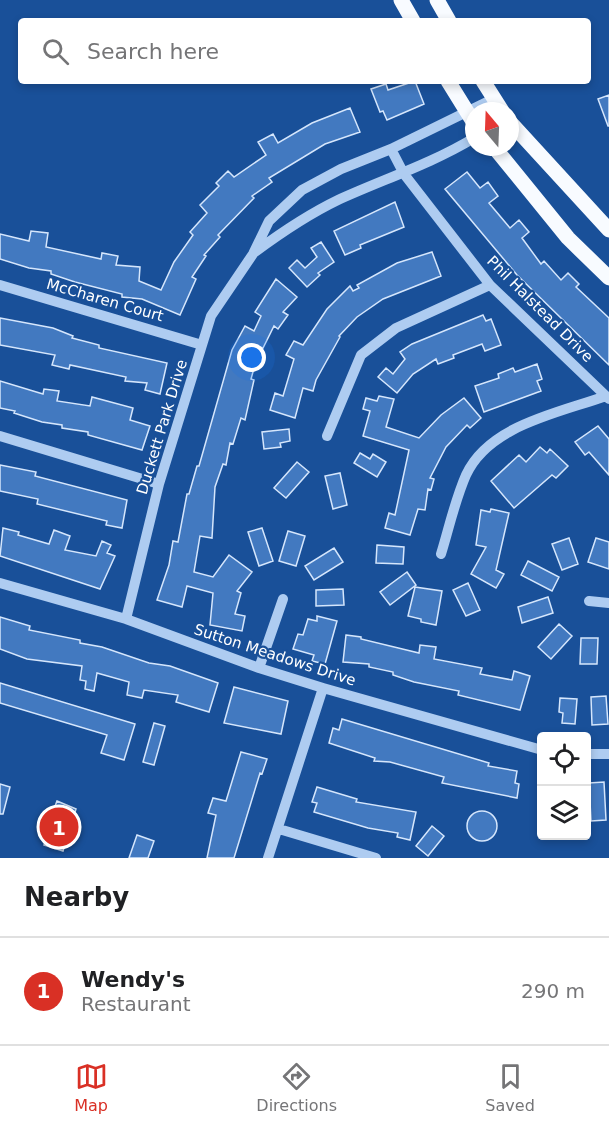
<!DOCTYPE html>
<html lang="en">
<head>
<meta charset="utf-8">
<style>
  :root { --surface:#fff; --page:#f2f2f2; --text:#202124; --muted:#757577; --line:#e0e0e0; --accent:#d93025 }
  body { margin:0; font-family:"DejaVu Sans",sans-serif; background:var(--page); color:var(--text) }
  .controls { position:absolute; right:18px; bottom:18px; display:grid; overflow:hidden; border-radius:6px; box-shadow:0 3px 9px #0003 }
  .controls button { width:54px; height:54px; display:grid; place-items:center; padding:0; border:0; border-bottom:2px solid var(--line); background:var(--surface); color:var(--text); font:30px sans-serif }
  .compass { position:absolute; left:465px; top:102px; width:54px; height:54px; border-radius:50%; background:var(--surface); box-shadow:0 3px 9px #0003; rotate:341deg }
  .you { position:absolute; left:252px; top:358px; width:21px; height:21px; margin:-15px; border:4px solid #fff; border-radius:50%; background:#1a73e8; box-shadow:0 0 0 9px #1a73e833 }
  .badge { display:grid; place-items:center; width:39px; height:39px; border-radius:50%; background:var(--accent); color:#fff; font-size:20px; font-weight:700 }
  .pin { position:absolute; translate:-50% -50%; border:3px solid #fff; box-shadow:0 2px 6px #0006 }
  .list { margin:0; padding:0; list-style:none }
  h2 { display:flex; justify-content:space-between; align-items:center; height:78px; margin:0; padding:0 24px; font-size:26px }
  h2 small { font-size:20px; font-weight:400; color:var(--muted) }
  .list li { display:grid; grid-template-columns:39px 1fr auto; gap:18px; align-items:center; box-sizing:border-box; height:108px; padding:0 24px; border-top:2px solid var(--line) }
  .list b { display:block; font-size:22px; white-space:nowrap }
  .list p { margin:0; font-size:20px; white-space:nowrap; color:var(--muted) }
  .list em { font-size:20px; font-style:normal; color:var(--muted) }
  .icon { flex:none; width:33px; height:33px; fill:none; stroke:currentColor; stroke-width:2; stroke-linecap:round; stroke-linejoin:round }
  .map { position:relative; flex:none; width:609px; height:858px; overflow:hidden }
  .search { position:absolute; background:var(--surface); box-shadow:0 3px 9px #0003; left:18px; right:18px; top:18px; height:66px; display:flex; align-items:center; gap:15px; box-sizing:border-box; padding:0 21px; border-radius:6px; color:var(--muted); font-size:22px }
  .sheet { height:186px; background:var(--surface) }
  nav { display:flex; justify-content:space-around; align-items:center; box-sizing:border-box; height:84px; border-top:2px solid var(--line); background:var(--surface); font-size:16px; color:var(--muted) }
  nav a { display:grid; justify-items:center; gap:3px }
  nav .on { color:var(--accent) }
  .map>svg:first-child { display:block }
</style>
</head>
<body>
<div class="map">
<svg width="609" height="858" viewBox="0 0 609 858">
  <rect width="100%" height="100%" fill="#195099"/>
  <path fill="#4279c0" stroke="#d5e6fc" stroke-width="1.5" d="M415,81L424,104L387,120L383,111L380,112L371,89L386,84L388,90Z
    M609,95V126H608L598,99Z
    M350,108L360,132L325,144L269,178L272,182L252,196L254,198L218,235L220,237L204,255L206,256L192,277L196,279L180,315L142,299L122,297V294L75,282L51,274V271L29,268L0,259V234L29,241L31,231L48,233L46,247L101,259L102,253L118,256L116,265L140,267L139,281L161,290L174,262L193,235L190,232L207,213L200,205L219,186L216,183L228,171L234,177L266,155L258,142L273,134L278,143L312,123Z
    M467,172L480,188L488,182L498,196L489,203L510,228L519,220L529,232L522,238L541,264L544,261L561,280L568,273L579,284L576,287L609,318V365L517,275L445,189Z
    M395,202L404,227L360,245L361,248L345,255L334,231Z
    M321,242L334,262L318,273L320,275L307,287L289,268L297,260L305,268L317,257L311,248Z
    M432,252L441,276L383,299L357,317L339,336L340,337L316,380L313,391L303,388L295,418L270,410L275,393L283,396L294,359L286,355L294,341L303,345L327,309L350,286L353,291L359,288L357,285L397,263Z
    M276,279L297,297L283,312L288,315L278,329L274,326L263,348L260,347L251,379L254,380L245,420L241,418L233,444L230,443L226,465L223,464L215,487L212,538L200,536L194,572L213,577L229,555L252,572L237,591L241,593L235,614L245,616L242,631L210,625L213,593L187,586L182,607L157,600L169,565L173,541L178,542L187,494H189L197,466H199L232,350L245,326L254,331L261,316L255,312Z
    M483,315L486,321L491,319L501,345L485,351L482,344L453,355L454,358L438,364L436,359L413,374L397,393L378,377L386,368L393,374L405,359L400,352L412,344Z
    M0,318L53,328L73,336L72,338L99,345V348L167,363L160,394L145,390L147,383L125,381L126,377L70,365L69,369L52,365L55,355L0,345Z
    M537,364L542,379L537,381L541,391L484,412L475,386L499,378L498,374L513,368L515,372Z
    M0,381L43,394L44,389L59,391L57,401L90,406L92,397L133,408L130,420L150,426L142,450L88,435V432L62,428V425L42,422L14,413L15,411L0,408Z
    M379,396L394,399L386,427L419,438L441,415L464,398L481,418L470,428L467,425L446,447L430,478L434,479L431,490L428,489L425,510L418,509L410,535L385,528L389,513L395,515L409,450L363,436L370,411L363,409L366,398L377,401Z
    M598,426L609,439V475L589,452L585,455L575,442Z
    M289,429L290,441L280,443L281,447L264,449L262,432Z
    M540,447L547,453L550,449L568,466L556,478L552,475L514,508L491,481L519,455L526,462Z
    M360,453L370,459L373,454L386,462L377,477L354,463Z
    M297,462L309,472L286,498L274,488Z
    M0,465L36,472L35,476L127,500L122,528L106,525L107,521L37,504L38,499L0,491Z
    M340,473L347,505L333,509L325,476Z
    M491,509L509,513L496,570L504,574L496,588L471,574L486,547L476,545L481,510L490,512Z
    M3,528L19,532L18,535L49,544L54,530L70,536L65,550L96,556L102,541L111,545L107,553L115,556L100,589L0,556Z
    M262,528L273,561L259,566L248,532Z
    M288,531L305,536L296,566L279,561Z
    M569,538L578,564L562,570L552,544Z
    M596,538L609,542V569L588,562Z
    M377,545L404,547L403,564L376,563Z
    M334,548L343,562L314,580L305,566Z
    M528,561L559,577L552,591L521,575Z
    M407,572L416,585L390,605L380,592Z
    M468,583L480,610L466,616L453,590Z
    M415,587L442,591L436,625L421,622V619L408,616Z
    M343,589L344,605L316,606V590Z
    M548,597L553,613L522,623L518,607Z
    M317,616L337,621L325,664L312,661L314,655L293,649L298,634L303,635L308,619L317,621Z
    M0,617L30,626L29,630L80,640V643L102,647L149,663L170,666L218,683L209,712L176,702L178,695L144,690L142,698L127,695L129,682L97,673L94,691L85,689L86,681L80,680L82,666L27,659L0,649Z
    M559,624L572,636L551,659L538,647Z
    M346,635L361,637V639L419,653L420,645L436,647L434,659L482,668L480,674L512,680L514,671L530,676L520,710L458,695L459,691L414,682L393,675V672L369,667V664L343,662Z
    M581,638H598L597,664H580Z
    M0,683L135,724L124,760L101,753L107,735L0,703Z
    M234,687L288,701L281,734L224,723Z
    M606,696L608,724L592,725L591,697Z
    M560,698L577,699L575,724L562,723L563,713L559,712Z
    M342,719L489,763L488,766L517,771L515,783L519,784L517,798L442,783L444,777L390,762L374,761L375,758L329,743L333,728L339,730Z
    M154,723L165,726L154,765L143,762Z
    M241,752L267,759L262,774L260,773L234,858H207L216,815L208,813L213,798L226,801Z
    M604,782L606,820L591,821L589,783Z
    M0,784L10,787L3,814H0Z
    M317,787L357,799L356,802L416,812L410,840L397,837L398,833L368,828L314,812L317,803L312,802Z
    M57,801L76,809L63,851L44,845L47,835H44Z
    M467 826a15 15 0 1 1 30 0a15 15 0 1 1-30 0Z
    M432,826L444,836L428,856L416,846Z
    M137,835L154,841L148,858H129Z"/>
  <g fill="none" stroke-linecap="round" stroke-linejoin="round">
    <path stroke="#aeccf1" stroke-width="10" d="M391,149L404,174L490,285L609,399
      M255,252C282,232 309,214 338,200C384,179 431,164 474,138
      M0,285L202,345
      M0,436L159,484
      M327,436L361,355L396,328L490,285
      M441,554C449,528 455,500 466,475C489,425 559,413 606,396
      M0,583L126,619L259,668L323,688L542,750
      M589,601L609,603
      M126,619L159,484L211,316L253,254L269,221L302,190L341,169L391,149L493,99
      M259,668L283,599
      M586,754H609
      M279,829L376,858
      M268,858L323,688"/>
    <path stroke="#f8fbff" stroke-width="15" d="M401,0L413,21
      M437,0L449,21
      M448,81L474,123
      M483,81L502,111
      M510,122L609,230
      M494,147L568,238L609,278"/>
  </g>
  <g text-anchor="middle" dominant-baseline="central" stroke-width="4.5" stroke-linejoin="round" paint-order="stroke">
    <g font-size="15" fill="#fff" stroke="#195099">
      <text transform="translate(105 300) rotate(16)">McCharen Court</text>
      <text transform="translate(540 309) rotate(45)">Phil Halstead Drive</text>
      <text transform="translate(162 427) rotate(-73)">Duckett Park Drive</text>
      <text transform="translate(275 655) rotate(18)">Sutton Meadows Drive</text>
    </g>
  </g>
</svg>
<div class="controls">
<button><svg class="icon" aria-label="locate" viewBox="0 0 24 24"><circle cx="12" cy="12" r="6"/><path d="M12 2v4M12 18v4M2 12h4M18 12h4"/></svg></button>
<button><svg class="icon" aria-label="layers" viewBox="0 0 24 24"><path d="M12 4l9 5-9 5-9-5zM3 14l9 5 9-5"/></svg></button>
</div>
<svg class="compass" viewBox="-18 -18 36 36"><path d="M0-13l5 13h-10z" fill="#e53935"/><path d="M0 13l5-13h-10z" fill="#757577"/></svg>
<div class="you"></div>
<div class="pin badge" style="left:59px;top:827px">1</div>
<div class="search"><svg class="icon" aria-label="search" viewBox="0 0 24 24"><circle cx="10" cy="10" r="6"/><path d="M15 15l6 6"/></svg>Search here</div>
</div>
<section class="sheet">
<h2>Nearby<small></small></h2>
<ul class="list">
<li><span class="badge">1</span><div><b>Wendy's</b><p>Restaurant</p></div><em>290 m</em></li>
</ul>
</section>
<nav>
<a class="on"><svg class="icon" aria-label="map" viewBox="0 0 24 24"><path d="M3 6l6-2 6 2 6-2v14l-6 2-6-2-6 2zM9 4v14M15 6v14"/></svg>Map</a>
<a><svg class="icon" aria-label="directions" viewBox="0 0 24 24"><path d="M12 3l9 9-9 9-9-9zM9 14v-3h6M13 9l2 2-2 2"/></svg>Directions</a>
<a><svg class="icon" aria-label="saved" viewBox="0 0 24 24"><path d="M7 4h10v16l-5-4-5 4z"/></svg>Saved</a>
</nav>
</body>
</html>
